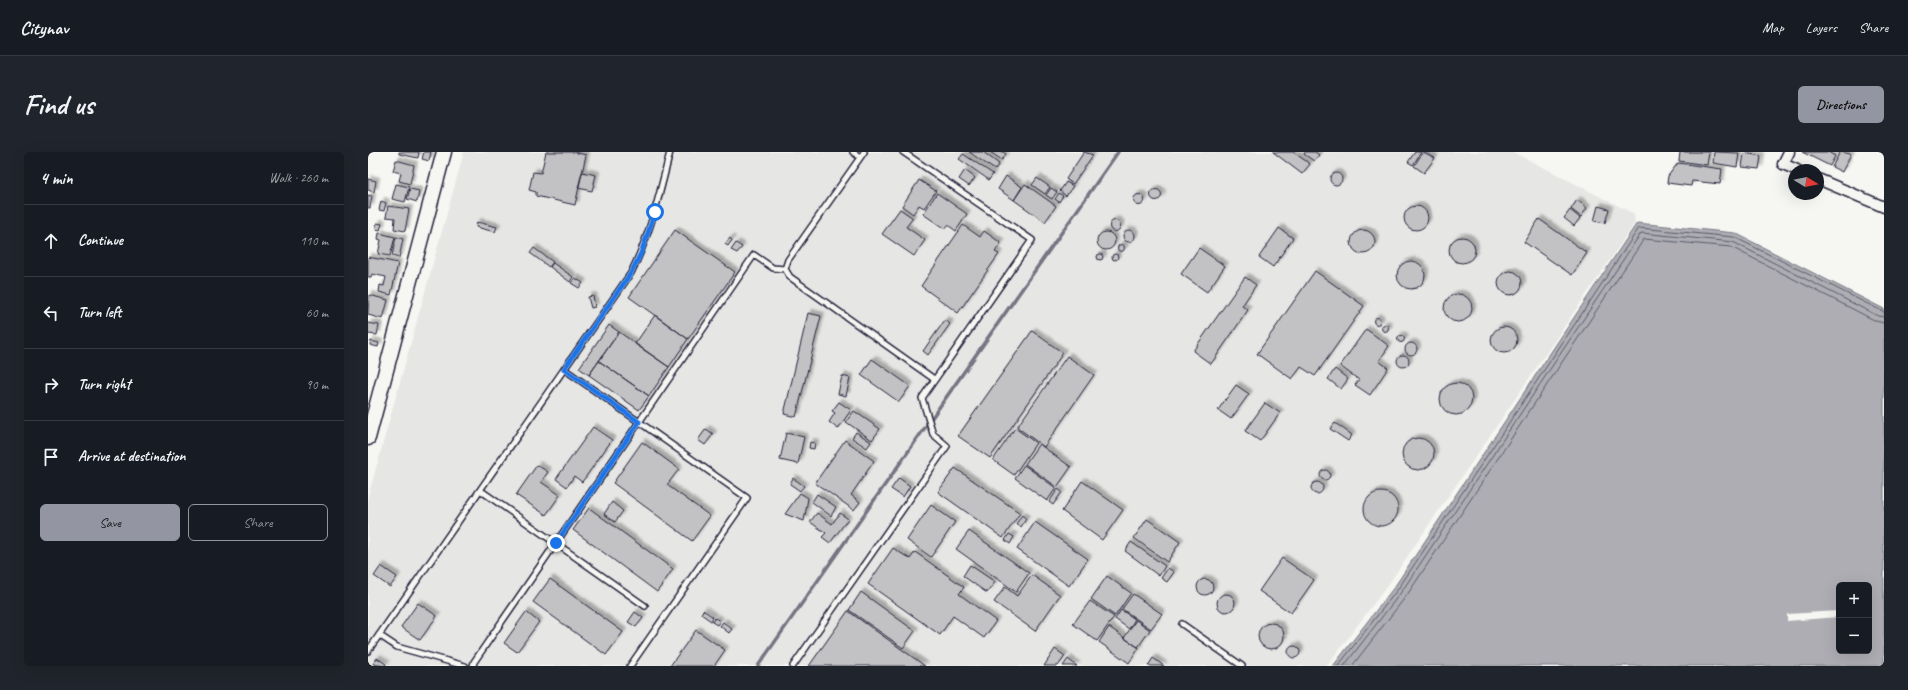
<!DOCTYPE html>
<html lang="en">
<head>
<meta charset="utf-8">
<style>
  :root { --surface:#171b24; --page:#20242c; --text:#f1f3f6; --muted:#9ea1a6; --line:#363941; --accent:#9495a2 }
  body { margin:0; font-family:Caveat,sans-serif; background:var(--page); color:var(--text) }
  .controls { position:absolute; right:12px; bottom:12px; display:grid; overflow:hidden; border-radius:6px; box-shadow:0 4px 16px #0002 }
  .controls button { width:36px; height:36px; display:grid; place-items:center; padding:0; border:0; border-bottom:1px solid var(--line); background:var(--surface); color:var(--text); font:20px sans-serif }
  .compass { position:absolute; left:1420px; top:12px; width:36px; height:36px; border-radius:50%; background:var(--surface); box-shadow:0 4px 16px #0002; rotate:100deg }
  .stop { position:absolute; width:12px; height:12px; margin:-9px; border:3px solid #1a73e8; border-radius:50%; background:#fff }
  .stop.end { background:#1a73e8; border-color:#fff; box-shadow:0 1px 4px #0008 }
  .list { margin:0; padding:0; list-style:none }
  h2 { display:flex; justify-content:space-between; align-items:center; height:52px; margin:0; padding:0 16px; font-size:17px }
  h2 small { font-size:13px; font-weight:400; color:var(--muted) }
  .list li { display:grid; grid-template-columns:26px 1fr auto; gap:12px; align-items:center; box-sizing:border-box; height:72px; padding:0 16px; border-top:1px solid var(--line) }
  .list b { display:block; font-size:15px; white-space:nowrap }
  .list em { font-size:13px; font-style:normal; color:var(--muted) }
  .actions { display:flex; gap:8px; padding:12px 16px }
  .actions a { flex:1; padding:9px 0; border:1px solid var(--accent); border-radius:6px; text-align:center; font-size:14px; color:var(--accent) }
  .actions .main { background:var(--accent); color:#111 }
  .icon { flex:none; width:22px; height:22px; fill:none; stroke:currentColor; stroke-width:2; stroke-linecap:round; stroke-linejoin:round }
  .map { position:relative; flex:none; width:1516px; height:514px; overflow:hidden; border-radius:6px }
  header { display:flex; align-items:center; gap:24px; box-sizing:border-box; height:56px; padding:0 20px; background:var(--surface); border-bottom:1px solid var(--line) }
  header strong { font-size:19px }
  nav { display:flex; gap:22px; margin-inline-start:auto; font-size:14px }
  .intro { display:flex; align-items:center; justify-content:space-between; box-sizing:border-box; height:96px; padding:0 24px }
  h1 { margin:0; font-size:28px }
  .button { padding:10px 18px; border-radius:6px; background:var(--accent); color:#111; font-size:14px; font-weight:700 }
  main { display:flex; gap:24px; padding:0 24px }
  aside { flex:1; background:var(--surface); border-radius:6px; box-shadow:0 4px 16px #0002 }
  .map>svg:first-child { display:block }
</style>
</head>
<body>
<header>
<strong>Citynav</strong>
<nav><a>Map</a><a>Layers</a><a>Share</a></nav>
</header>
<div class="intro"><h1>Find us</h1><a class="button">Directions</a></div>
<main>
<aside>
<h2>4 min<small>Walk · 260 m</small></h2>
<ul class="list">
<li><svg class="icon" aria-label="ahead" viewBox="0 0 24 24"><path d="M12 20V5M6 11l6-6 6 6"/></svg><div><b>Continue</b></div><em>110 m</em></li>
<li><svg class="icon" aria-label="left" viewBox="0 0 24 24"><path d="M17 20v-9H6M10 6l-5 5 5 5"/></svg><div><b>Turn left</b></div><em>60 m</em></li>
<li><svg class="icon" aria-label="right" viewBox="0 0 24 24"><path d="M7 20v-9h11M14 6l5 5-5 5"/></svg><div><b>Turn right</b></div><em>90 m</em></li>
<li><svg class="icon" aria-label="arrive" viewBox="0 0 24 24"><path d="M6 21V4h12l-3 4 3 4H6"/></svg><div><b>Arrive at destination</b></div></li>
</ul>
<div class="actions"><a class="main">Save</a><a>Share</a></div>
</aside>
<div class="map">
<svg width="1516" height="514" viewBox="0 0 1516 514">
  <defs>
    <filter id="shadow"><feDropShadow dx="3.5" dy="-3.5" stdDeviation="1" flood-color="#0004"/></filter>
  </defs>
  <rect width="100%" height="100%" fill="#f6f6f2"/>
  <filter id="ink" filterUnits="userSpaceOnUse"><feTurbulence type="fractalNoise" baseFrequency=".025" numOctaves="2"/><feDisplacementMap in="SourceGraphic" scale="8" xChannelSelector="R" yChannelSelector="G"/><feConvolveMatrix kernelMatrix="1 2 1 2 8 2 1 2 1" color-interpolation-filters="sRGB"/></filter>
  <g filter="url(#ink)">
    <path fill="#e6e6e4" d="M96,0H1145L1266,62L1267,71L1022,430L959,514H0V345Z"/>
    <path fill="#adadb3" stroke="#757583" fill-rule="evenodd" d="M1269,71L1367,81L1516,157V514H965L1027,434ZM1471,433H1501V499H1471Z"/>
    <path fill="#f6f6f2" d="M1471,459V465L1419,469V462Z"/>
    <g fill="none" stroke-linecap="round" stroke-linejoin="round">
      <path stroke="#5a5a6b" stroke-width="1" d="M970,514L1030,437L1271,76L1366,85L1516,160
        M976,514L1034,439L1273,81L1365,90L1510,164L1516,165
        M984,514L1039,443L1276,87L1363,95L1508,169L1516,171"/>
      <path stroke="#757583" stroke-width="3.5" d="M390,514L750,0"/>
    </g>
    <path fill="#c2c2c4" stroke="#22223b" filter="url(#shadow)" d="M31,0H51L50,6L31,2Z
      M56,0H63L61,9L54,7Z
      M178,0H206L218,3L207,53L168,44V40L161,38L165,20L173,21Z
      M601,0H615L631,12L627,18Z
      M622,0H635L638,2L634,8Z
      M716,0L725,3L705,32L698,27Z
      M905,0H925L942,12L934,22Z
      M937,0H947L951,3L946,9L936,2Z
      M1047,0H1053L1045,13L1040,10Z
      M1055,0L1067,6L1056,21L1046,14Z
      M1312,0H1341L1339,13L1311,9Z
      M1346,0L1371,1L1369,15L1345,11Z
      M1434,0H1460L1467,4L1462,14Z
      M1472,0L1483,2L1474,20L1464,15Z
      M1376,1L1393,4L1391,17L1374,15Z
      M595,2L625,22L621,28L591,7Z
      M28,8L46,13L42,32L31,29L33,21L25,19Z
      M1310,11L1354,17L1352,32L1324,29L1323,34L1299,31L1300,24Z
      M597,18L607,26L601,34L591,27Z
      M214,20L228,23L224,39L210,36Z
      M962 27a6 6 0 1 1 12 0a6 6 0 1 1-12 0Z
      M638,24L654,35L646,48L630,37Z
      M669,26L682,35L677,42L664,33Z
      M0,27L8,29L6,40L0,38Z
      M551,28L568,39L556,56L551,53L545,62L534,54Z
      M698,30L705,34L698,44L692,39Z
      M28,32L41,35L37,50L24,47Z
      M657,32L688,54L677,70L646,48Z
      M683,36L689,40L684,47L678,43Z
      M42,37L51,39L49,50L39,47Z
      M782.5 43a5.5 5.5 0 1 1 11 0a5.5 5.5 0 1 1-11 0Z
      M569,41L599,62L588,79L580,73L577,77L555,62Z
      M691,41L695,44L691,50L687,47Z
      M765.5 48a5.5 5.5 0 1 1 11 0a5.5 5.5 0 1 1-11 0Z
      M0,43L4,44L2,56H0Z
      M1209,48L1219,56L1213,65L1203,57Z
      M13,49L18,51L16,59L11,58Z
      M20,54L41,57L37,79L26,77L27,66L18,65Z
      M1230,54L1241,57L1237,71L1226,69Z
      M1036 66a12 12 0 1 1 24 0a12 12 0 1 1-24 0Z
      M532,57L545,66L538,75L557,88L546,104L514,82Z
      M1202,58L1212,66L1206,74L1196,66Z
      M1171,67L1219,101L1204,123L1156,90Z
      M741.5 74a5.5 5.5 0 1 1 11 0a5.5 5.5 0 1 1-11 0Z
      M109,70L129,75L127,80L108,75Z
      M9,71L14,72L12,78L7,77Z
      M595,73L612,85L616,79L633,91L627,100L631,102L590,161L553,134Z
      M911,76L925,86L905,115L891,105Z
      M755 84a6 6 0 1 1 12 0a6 6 0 1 1-12 0Z
      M307,78L367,120L320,187L261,145Z
      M983 90a12 12 0 1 1 24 0a12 12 0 1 1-24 0Z
      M729 89a9 9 0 1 1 18 0a9 9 0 1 1-18 0Z
      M11,81L27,85L22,104L10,102L13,88L10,87Z
      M28,85L35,87L31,106L24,104Z
      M1081 98a13 13 0 1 1 26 0a13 13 0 1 1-26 0Z
      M362,86L364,88L360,94L357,92Z
      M368,91L374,95L369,101L363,98Z
      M749.5 96a3.5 3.5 0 1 1 7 0a3.5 3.5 0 1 1-7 0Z
      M166,96L185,110L181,115L162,101Z
      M831,96L857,114L839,140L813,122Z
      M744 105a3 3 0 1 1 6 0a3 3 0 1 1-6 0Z
      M729 105a3 3 0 1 1 6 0a3 3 0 1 1-6 0Z
      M0,105L30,111L23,143L11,140L12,133L16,134L18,125L4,122L3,125H0Z
      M1029 123a14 14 0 1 1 28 0a14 14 0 1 1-28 0Z
      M185,111L205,125L202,130L182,115Z
      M1130 131a12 12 0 1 1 24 0a12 12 0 1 1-24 0Z
      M947,119L996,154L947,224L933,215L924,227L889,202Z
      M877,125L888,133L874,154L880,158L843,212L825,199Z
      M207,126L215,131L211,136L203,131Z
      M1076 156a14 14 0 1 1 28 0a14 14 0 1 1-28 0Z
      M1,143L20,148L15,167L0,163Z
      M225,144L227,155L223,156L220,145Z
      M440,161L453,164L428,265L416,262Z
      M287,163L320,187L301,215L267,192Z
      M1005.5 169a3.5 3.5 0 1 1 7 0a3.5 3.5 0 1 1-7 0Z
      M577,168L582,172L560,203L555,199Z
      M0,171L11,173L9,183L0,182Z
      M1013.5 176a3.5 3.5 0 1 1 7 0a3.5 3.5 0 1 1-7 0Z
      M241,173L251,180L221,223L211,216Z
      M1123 188a13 13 0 1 1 26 0a13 13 0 1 1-26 0Z
      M998,177L1021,194L1011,209L1020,216L1002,243L987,233L991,228L972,214Z
      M664,179L695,201L622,306L590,284Z
      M251,180L301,215L281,244L231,209Z
      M1029.5 187a3.5 3.5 0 1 1 7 0a3.5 3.5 0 1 1-7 0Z
      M3,189L11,191L10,195L2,193Z
      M1037 197a6 6 0 1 1 12 0a6 6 0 1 1-12 0Z
      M1029 209a6 6 0 1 1 12 0a6 6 0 1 1-12 0Z
      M699,204L726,223L676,295L649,275Z
      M504,207L542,234L531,250L493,223Z
      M231,209L281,244L271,258L221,223Z
      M967,217L980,227L973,237L960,227Z
      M474,224L482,226L478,244L470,242Z
      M1072 247a16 16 0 1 1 32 0a16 16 0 1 1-32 0Z
      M868,233L881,242L863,267L850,258Z
      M471,250L483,258L470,277L461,270L467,261L464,259Z
      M897,251L912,261L892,289L877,279Z
      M486,259L512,277L504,288L478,270Z
      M967,271L984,283L980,289L962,277Z
      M225,275L244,288L214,330L206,324L199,335L188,327Z
      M647,276L668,291L646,323L625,308Z
      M338,277L345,282L337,293L330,288Z
      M488,280L503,290L499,296L484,286Z
      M418,281L436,285L430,312L412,308Z
      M1034 302a16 16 0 1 1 32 0a16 16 0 1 1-32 0Z
      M477,288L506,309L483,343L492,350L486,358L447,331Z
      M274,290L311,317L299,333L342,364L324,389L245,331Z
      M442,290L447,291L446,297L441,296Z
      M671,292L703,315L689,335L657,312Z
      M169,313L180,320L173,330L192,343L178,363L148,343Z
      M656,313L688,336L679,349L647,326Z
      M587,316L652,361L635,386L570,340Z
      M952 323a5 5 0 1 1 10 0a5 5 0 1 1-10 0Z
      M425,326L436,334L432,339L422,332Z
      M531,326L542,334L535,345L523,337Z
      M714,329L755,358L734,388L694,359Z
      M943 336a6 6 0 1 1 12 0a6 6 0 1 1-12 0Z
      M690,337L694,340L685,353L681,350Z
      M996 357a17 17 0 1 1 34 0a17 17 0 1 1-34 0Z
      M432,341L440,346L436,369L417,362Z
      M449,342L468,355L463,364L444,350Z
      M244,350L255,359L247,370L236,362Z
      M563,353L587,370L563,405L539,388Z
      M221,356L305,417L289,440L205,378Z
      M449,361L464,372L472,361L480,367L462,391L454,385L458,381L442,370Z
      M654,363L658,367L653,375L648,372Z
      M779,367L812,390L799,410L766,386Z
      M667,370L720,407L701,434L649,397Z
      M601,379L661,421L648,440L588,397Z
      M641,382L646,385L642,392L637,388Z
      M763,390L797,414L791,424L757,399Z
      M525,396L542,407L547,400L596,435L591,442L628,469L616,486L585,464L572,483L500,432Z
      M914,406L946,428L923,461L891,439Z
      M602,413L627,430L619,441L595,424Z
      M13,414L29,425L22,435L6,424Z
      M800,416L806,420L799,430L793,426Z
      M664,423L692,443L667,479L626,450L637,435L649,444Z
      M739,424L763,441L747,464L723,447Z
      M829 435a8 8 0 1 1 16 0a8 8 0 1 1-16 0Z
      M182,427L255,480L238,503L165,450Z
      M493,440L547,479L535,496L481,458Z
      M849 451a9 9 0 1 1 18 0a9 9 0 1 1-18 0Z
      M765,442L794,462L783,477L754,457Z
      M722,449L746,465L729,489L705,472Z
      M50,451L69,464L52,488L33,475Z
      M335,458L345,465L343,469L333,462Z
      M753,458L767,467L761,477L747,467Z
      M480,459L557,514H441Z
      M158,460L171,470L149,500L136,491Z
      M267,460L275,466L268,475L260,470Z
      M347,466L352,469L349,473L344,470Z
      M768,468L782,478L770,495L756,486Z
      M355,470L364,477L361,481L352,474Z
      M890 484a13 13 0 1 1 26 0a13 13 0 1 1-26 0Z
      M741,475L771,496L761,511L731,490Z
      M328,478L357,498L346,514H302Z
      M920 500a6 6 0 1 1 12 0a6 6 0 1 1-12 0Z
      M687,497L697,504L690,514H676Z
      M9,506L18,512L17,514L5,512Z
      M785,506L796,514H780Z
      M700,507L709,514H695Z"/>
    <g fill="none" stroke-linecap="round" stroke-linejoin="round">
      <g stroke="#22223b" stroke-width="8">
        <path id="lane" d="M485,0L492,5
          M496,0L420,108L417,117L422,125L566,227
          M196,217L379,346L262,514
          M112,338L277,454
          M814,472L874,514
          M11,483L29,495L97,514
          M0,499L263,121C282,83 292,41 302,0
          M105,514L106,510L386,103L405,116L417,117
          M425,514L579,294L565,282L554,246L664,88L535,0"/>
      </g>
      <g stroke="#22223b" stroke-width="13">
        <path id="street" d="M1421,0L1415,12L1429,18
          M1450,27L1516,55"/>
      </g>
      <g stroke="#22223b" stroke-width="17">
        <path id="secondary" d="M0,286L76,0"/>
      </g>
      <use href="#lane" stroke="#f6f6f2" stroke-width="5"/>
      <use href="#street" stroke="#f6f6f2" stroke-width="10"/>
      <use href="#secondary" stroke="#f6f6f2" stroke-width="14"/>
    </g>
  </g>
  <g fill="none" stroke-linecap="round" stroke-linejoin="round" filter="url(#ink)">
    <path stroke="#1a73e8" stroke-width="5" d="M188,391L271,270L196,217L263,121L273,101L287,60"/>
  </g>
</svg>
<div class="controls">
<button>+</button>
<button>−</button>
</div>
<svg class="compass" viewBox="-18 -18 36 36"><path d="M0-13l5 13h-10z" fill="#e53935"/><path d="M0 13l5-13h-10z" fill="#9ea1a6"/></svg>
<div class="stop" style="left:287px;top:60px"></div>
<div class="stop end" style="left:188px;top:391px"></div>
</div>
</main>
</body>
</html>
